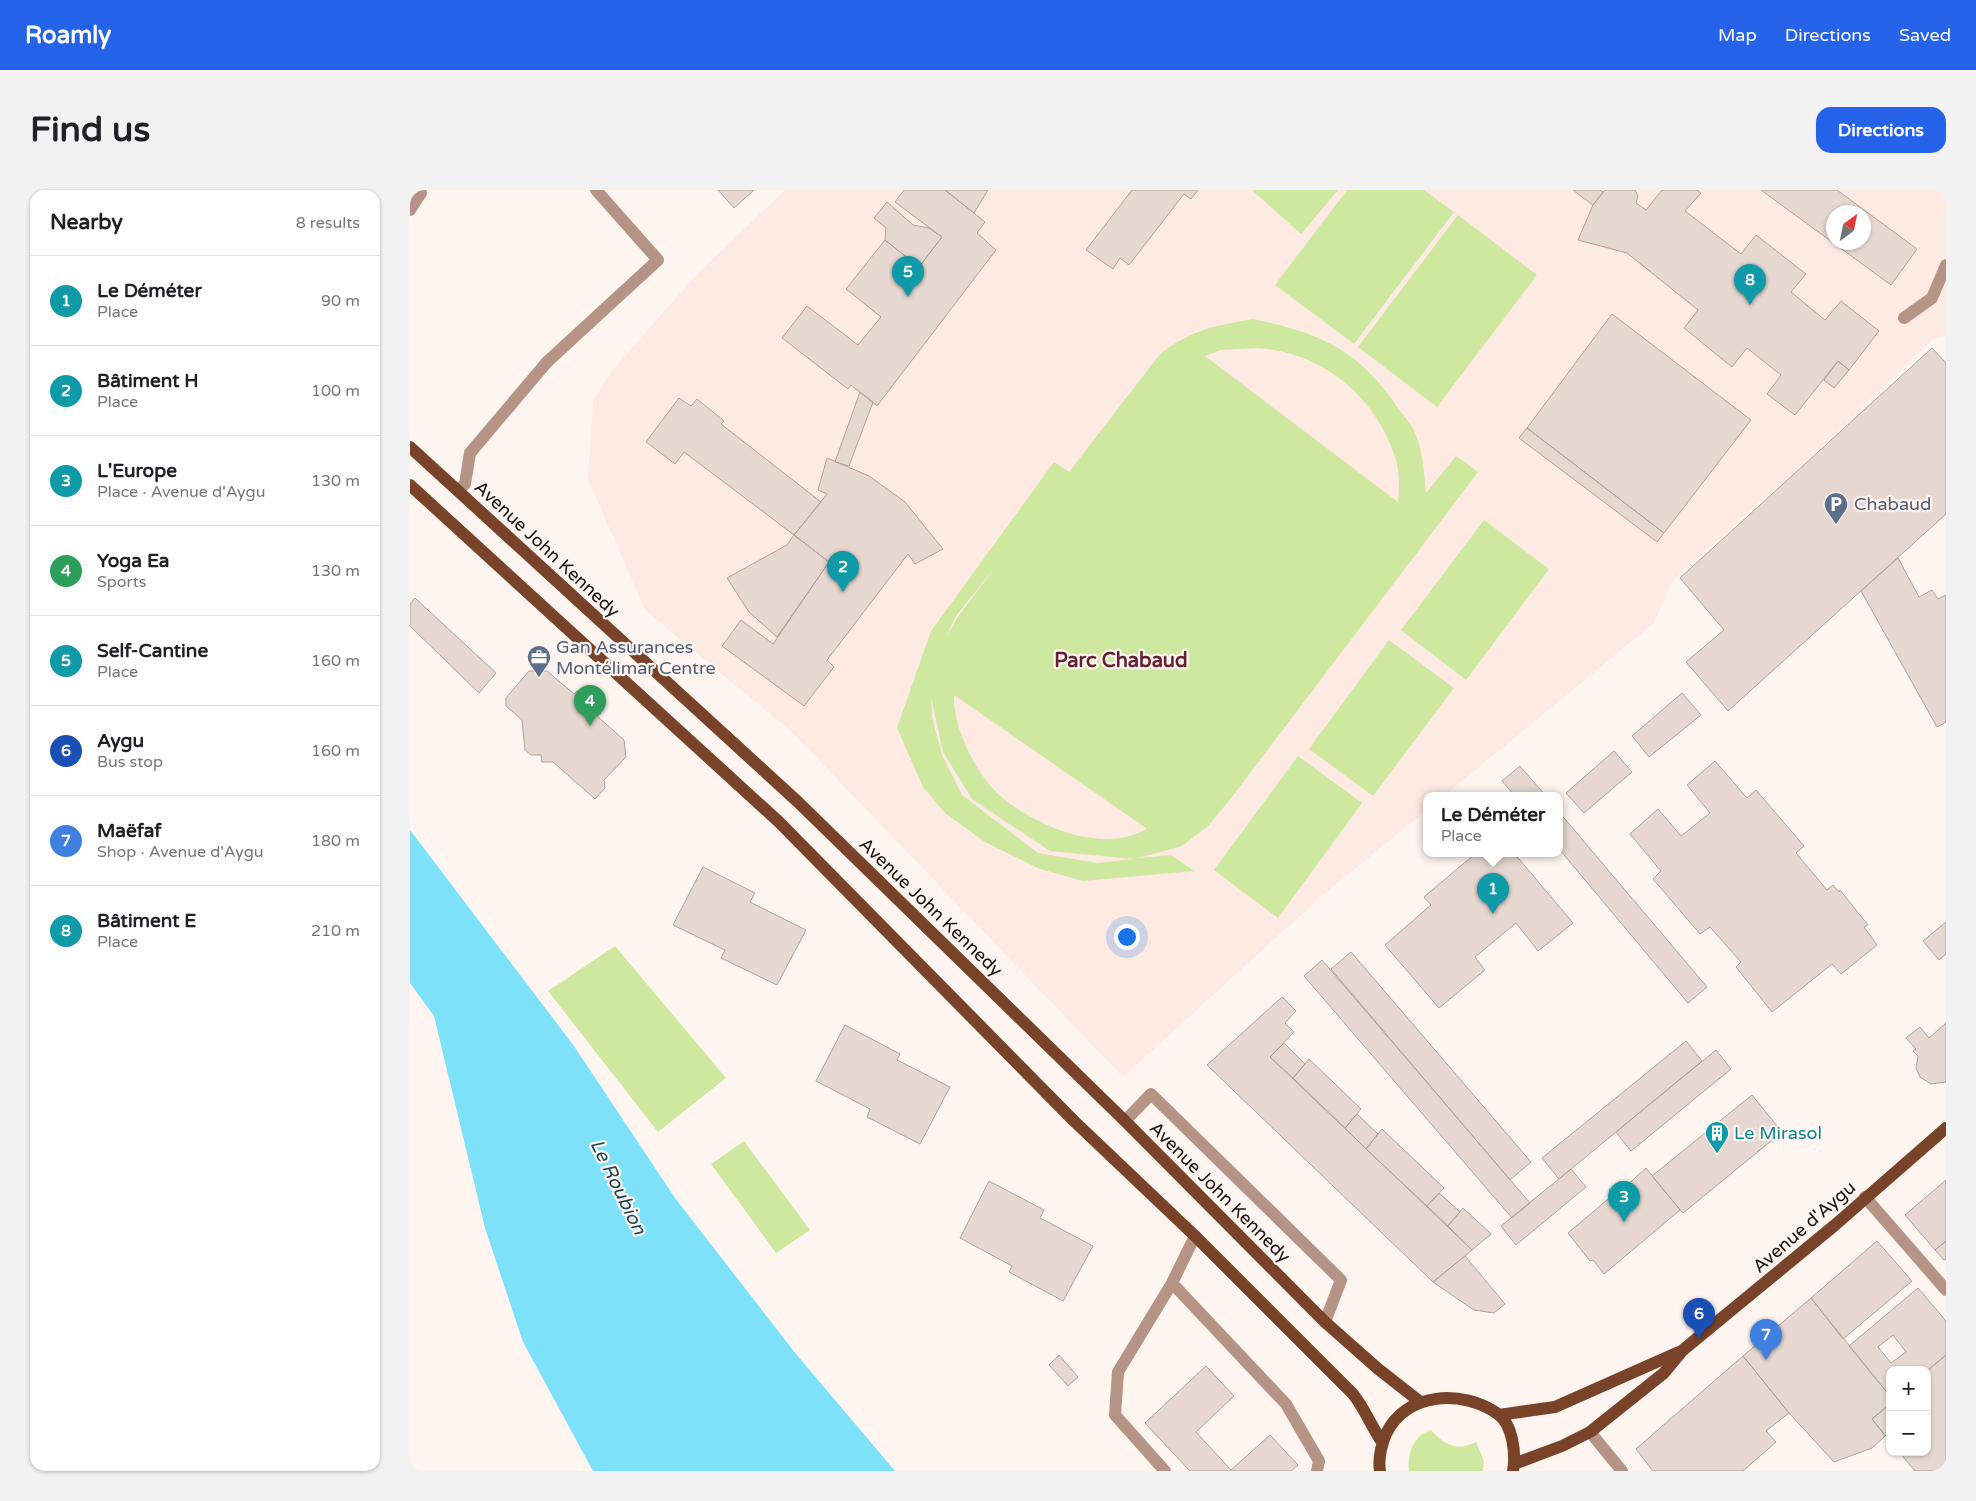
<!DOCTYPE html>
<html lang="en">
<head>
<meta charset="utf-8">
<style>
  :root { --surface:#fff; --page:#f2f2f2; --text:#202124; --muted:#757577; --line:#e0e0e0; --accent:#2563eb }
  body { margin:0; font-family:"Varela Round",sans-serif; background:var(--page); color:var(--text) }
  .controls { position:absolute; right:15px; bottom:15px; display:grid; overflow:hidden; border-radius:10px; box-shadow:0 1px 4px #0004 }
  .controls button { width:45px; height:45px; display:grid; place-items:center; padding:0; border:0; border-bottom:1px solid var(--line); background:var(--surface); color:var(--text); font:25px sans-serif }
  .compass { position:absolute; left:1416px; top:15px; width:45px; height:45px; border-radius:50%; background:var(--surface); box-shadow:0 1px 4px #0004; rotate:33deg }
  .you { position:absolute; left:716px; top:746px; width:18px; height:18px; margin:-12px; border:4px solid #fff; border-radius:50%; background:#1a73e8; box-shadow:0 0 0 8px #1a73e833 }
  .badge { display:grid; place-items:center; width:32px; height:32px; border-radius:50%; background:var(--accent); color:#fff; font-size:16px; font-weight:700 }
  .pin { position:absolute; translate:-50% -41px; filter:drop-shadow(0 1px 2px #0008) }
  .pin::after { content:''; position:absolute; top:26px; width:18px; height:15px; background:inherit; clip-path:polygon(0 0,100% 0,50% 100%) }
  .popup { position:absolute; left:1013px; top:602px; width:140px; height:65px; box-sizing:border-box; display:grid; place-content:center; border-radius:10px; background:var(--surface); filter:drop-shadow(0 1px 4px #0005); font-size:16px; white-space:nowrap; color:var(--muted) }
  .popup b { font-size:19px; color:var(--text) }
  .popup::after { content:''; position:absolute; left:50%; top:100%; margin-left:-10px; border:10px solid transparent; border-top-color:var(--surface) }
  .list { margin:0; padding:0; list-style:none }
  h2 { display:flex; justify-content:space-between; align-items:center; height:65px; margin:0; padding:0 20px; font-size:21px }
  h2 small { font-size:16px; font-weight:400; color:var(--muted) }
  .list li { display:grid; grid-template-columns:32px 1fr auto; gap:15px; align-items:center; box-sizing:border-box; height:90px; padding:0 20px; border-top:1px solid var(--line) }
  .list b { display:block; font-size:19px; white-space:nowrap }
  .list p { margin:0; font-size:16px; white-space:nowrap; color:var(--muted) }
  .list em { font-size:16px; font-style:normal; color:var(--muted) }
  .map { position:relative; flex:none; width:1536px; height:1281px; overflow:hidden; border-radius:15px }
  header { display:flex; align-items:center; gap:30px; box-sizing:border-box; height:70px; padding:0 25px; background:var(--accent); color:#fff }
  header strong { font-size:24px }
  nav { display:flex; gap:28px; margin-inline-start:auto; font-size:18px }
  .intro { display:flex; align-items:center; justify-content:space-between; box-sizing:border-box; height:120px; padding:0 30px }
  h1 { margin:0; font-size:35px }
  .button { padding:12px 22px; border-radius:15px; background:var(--accent); color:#fff; font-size:18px; font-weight:700 }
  main { display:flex; gap:30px; padding:0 30px }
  aside { flex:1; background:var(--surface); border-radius:15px; box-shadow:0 1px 4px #0004 }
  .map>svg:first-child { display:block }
</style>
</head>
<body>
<header>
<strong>Roamly</strong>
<nav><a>Map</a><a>Directions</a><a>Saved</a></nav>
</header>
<div class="intro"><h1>Find us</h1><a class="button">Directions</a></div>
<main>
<aside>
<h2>Nearby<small>8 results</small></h2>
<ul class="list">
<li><span class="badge" style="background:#0f9aa8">1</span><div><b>Le Déméter</b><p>Place</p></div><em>90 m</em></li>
<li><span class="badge" style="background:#0f9aa8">2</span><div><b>Bâtiment H</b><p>Place</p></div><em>100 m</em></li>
<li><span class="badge" style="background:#0f9aa8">3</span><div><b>L'Europe</b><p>Place · Avenue d'Aygu</p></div><em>130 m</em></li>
<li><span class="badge" style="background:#2e9e5b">4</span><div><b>Yoga Ea</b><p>Sports</p></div><em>130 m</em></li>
<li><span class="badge" style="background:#0f9aa8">5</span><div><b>Self-Cantine</b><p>Place</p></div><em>160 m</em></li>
<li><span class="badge" style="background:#1a4fb4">6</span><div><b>Aygu</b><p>Bus stop</p></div><em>160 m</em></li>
<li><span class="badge" style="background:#3f7fe0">7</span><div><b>Maëfaf</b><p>Shop · Avenue d'Aygu</p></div><em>180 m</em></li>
<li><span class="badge" style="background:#0f9aa8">8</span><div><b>Bâtiment E</b><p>Place</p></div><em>210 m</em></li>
</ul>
</aside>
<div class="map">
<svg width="1536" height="1281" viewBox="0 0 1536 1281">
  <rect width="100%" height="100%" fill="#fef5f1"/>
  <path fill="#fdeae3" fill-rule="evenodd" d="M375,0H1536V146L1523,149L1424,245L1263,390L1244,433L1035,605H1017V620L915,703L713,887L383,543L235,420L178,289L183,211L202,181L287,84ZM1424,22H1454V52H1424Z"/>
  <path fill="#cee89f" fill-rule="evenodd" d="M842,0H928L891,44Z
    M937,0H1014L1044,22L944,154L865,95Z
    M1048,25L1127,85L1027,217L948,157Z
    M843,129C909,143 946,158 986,215C991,223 999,231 1003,239C1013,257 1014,283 1016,303L1046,266L1068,282L822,607L798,636L772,656L729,668L761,665L784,681L673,691L630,679L575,652L535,623L513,597L487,538L521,441L644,272L659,282L750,164C783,139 804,136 843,129ZM847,158C911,162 965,205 985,267C990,281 989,298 988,312L795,166L810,160ZM586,376L547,428L535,449L546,426ZM544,505L736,638V639C693,664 630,638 594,609C568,589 542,537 544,505ZM521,507L533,562L562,609L640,661L723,669L687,673L628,663L552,605L532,565L522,527Z
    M1074,330L1139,379L1056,490L991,440Z
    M979,450L1044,498L963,606L899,559Z
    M888,566L952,613L868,728L804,680Z
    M205,756L316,888L248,942L138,801Z
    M334,951L400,1040L366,1063L301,974Z
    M1021,1240C1036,1256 1046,1261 1066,1252L1074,1271L1073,1281H999C997,1265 1003,1245 1021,1240Z"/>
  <path fill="#7ee1fa" d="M0,640L164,856L265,1008L386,1164L485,1281H183L113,1152L75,1038L24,826L0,793Z"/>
  <path fill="#e6d8d0" stroke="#afa29a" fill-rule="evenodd" d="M308,0H344L324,18Z
    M494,0H535L575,32L567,43L586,60L467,216L441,195L438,199L372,148L397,116L448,155L471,127L436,99L475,50L509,77L532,47L485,12Z
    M535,0H578L564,23Z
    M722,0H788L781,9L774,4L719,75L710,68L703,79L676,60Z
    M1163,0H1190L1193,2L1183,15Z
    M1195,0H1225L1228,6L1226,13L1236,20L1252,0H1287L1291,3L1275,21L1331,64L1346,45L1396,84L1381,102L1415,130L1431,111L1469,141L1439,180L1428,171L1385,225L1357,204L1371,185L1337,158L1322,177L1274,138L1288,120L1217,63L1168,50L1183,15Z
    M1351,0H1427L1507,59L1481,95ZM1424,22H1454V52H1424Z
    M477,12L503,35L519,38L532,47L509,77L475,50L476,38L464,28Z
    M1202,124L1341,230L1254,343L1117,238Z
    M1522,158L1536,173V324L1318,521L1276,472L1314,440L1270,388Z
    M1428,171L1439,180L1424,198L1414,190Z
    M450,202L463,212L439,276L425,272Z
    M269,208L281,216L287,209L314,231L311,234L411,312L384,345L274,262L265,274L236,252Z
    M1117,238L1254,343L1247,352L1109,248Z
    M417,268L459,286L495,312L533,359L505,374L498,364L417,470L424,477L394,516L312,456L331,430L363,454L419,372L384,345L417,304L408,300Z
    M384,345L419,372L367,447L339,422L317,388L377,355Z
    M1488,368L1509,407L1522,400L1528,409L1536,405V532L1527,537L1451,401Z
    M5,408L86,483L69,503L0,436V414Z
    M119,481H137L164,504L167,501L172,505L167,512L179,523L184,516L191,523L187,526L214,550L216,567L194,590L195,598L185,609L143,572H132L131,565H121L115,560L112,530L96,516V508Z
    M1272,503L1291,525L1239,567L1222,546Z
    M172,505L184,516L179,523L167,512Z
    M1204,561L1222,582L1174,623L1156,603Z
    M1305,571L1337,608L1346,600L1394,656L1386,663L1417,700L1423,695L1429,702L1430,700L1458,735L1454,737L1467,755L1431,784L1422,774L1362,822L1326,777L1331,772L1300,737L1290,744L1243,689L1251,681L1220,644L1248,619L1271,646L1300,623L1277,595Z
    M1110,576L1135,605H1104L1092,591Z
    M1149,622L1297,797L1278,813L1149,659Z
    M1066,663H1104L1163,733L1128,761L1106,733L1065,767L1075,780L1029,818L975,755L1021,715L1014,707Z
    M293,677L345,703L340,712L396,740L367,795L311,768L315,760L263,735Z
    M1536,732V764L1529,770L1513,751Z
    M941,762L1121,972L1100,990L921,779Z
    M912,770L1120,1013L1102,1028L894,786Z
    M872,807L886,821L875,833L884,842L860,867L1062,1060L1023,1092L797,875Z
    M1536,833V892L1521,894L1510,887L1506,878L1508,866L1503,861L1506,859L1496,848L1510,837L1519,848Z
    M435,835L490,864L487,870L540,897L510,954L457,927L460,919L406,891Z
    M1276,851L1292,871L1149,989L1132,968Z
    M874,853L895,874L883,888L860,867Z
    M1306,860L1321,879L1221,961L1206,942Z
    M899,869L951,919L935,938L883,888Z
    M1342,905L1372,942L1273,1023L1242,986Z
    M947,924L968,944L956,959L935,938Z
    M972,939L1034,998L1017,1016L956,959Z
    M1236,978L1270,1020L1194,1084L1183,1070L1180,1071L1158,1043L1203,1005L1199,1000L1210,991L1215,997Z
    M1161,979L1176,997L1106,1055L1091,1036Z
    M1536,990V1051L1525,1060L1495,1025Z
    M579,991L634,1020L630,1028L683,1056L653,1111L599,1082L602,1076L550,1048Z
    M1029,1003L1050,1022L1038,1036L1017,1016Z
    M1053,1018L1081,1044L1062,1060L1038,1036Z
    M1467,1051L1502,1091L1433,1149L1401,1108Z
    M1536,1051V1069L1534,1070L1525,1060Z
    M1055,1066L1095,1114L1084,1123L1064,1120L1023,1092Z
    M1508,1098L1536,1131V1165L1517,1181L1480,1180V1206L1439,1156ZM1483,1145L1496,1162L1481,1173L1468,1157Z
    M1401,1108L1480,1206V1214L1462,1229L1475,1246L1462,1258L1424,1272L1379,1223L1333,1166Z
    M649,1165L668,1187L658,1196L639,1175Z
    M1536,1165V1281H1505L1489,1262H1517V1181Z
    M1333,1166L1379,1223L1356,1241L1366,1252L1333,1281H1243L1226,1259Z
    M796,1176L824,1206L786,1242L821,1280L860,1245L888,1275L881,1281H780L735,1233Z
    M1480,1214V1251L1462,1229Z"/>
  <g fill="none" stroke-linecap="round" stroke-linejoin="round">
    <path stroke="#b59486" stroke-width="12" d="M0,20L11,3
      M1494,128L1522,108L1536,75
      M48,300L55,294L60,263L137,172L248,70L186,0
      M715,931L741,904L931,1090L915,1132
      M1455,1007L1536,1100
      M762,1093L876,1214L909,1271L907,1281
      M1180,1242L1212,1281
      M755,1281L705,1225L708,1182L762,1093L785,1046"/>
    <path stroke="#794329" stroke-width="12" d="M0,257L388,612L715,931L915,1132L967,1178L1009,1211
      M0,295L369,632L664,931L785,1046L943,1204C955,1219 961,1236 972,1252
      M1089,1225L1145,1217L1269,1162
      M1104,1274L1152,1256L1180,1242L1254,1183L1273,1160L1425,1035L1536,938
      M970,1281C968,1268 971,1256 976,1244C995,1202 1053,1199 1088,1224C1103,1235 1106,1264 1103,1281"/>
  </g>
  <defs>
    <g id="parking-pin" transform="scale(1.25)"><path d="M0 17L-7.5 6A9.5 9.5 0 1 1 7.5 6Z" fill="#5c6f8a" stroke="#fef5f1"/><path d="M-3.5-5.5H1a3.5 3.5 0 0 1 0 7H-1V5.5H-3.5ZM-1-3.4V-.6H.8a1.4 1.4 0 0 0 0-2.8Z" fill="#fff"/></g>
    <g id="office-pin" transform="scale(1.25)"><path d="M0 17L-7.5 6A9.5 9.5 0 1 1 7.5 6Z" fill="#5c6f8a" stroke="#fef5f1"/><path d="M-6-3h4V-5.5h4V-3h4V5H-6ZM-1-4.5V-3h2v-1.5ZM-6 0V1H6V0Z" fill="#fff"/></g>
    <g id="building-pin" transform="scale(1.25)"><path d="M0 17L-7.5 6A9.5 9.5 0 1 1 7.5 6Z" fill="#0f9aa8" stroke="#fef5f1"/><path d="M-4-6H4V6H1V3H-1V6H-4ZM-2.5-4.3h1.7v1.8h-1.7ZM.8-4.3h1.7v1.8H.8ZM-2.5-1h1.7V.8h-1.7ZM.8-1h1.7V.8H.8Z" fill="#fff"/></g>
  </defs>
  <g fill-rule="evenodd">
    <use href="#parking-pin" x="1426" y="314"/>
    <use href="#office-pin" x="129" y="467"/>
    <use href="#building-pin" x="1307" y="943"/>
  </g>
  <g text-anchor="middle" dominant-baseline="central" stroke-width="4.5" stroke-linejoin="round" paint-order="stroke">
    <g font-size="18" fill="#4e5e75" stroke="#fef5f1" text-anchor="start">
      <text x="1444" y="314">Chabaud</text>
      <text x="146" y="457">Gan Assurances<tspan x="146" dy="21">Montélimar Centre</tspan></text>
    </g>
    <g font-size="18" fill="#15100e" stroke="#fef5f1">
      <text transform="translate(137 359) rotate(43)">Avenue John Kennedy</text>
      <text transform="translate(521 717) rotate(44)">Avenue John Kennedy</text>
      <text transform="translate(810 1002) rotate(45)">Avenue John Kennedy</text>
      <text transform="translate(1394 1037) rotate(-41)">Avenue d'Aygu</text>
    </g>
    <g font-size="18" fill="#0d838f" stroke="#fef5f1" text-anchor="start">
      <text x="1324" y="943">Le Mirasol</text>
    </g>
    <g font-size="19" font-style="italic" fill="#1b4853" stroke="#fef5f1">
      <text transform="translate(208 997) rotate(64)">Le Roubion</text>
    </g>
    <g font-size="20" font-weight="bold" fill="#651f2f" stroke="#fef5f1">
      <text x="711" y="471">Parc Chabaud</text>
    </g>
  </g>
</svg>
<div class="controls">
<button>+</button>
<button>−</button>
</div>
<svg class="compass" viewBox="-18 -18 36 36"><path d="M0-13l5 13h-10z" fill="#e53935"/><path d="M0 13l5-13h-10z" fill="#757577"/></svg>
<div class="you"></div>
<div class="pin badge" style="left:1083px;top:724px;background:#0f9aa8">1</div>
<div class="popup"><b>Le Déméter</b>Place</div>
<div class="pin badge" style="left:433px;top:402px;background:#0f9aa8">2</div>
<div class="pin badge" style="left:1214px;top:1032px;background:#0f9aa8">3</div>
<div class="pin badge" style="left:180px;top:536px;background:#2e9e5b">4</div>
<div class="pin badge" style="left:498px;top:107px;background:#0f9aa8">5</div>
<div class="pin badge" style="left:1289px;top:1149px;background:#1a4fb4">6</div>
<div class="pin badge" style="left:1356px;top:1170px;background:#3f7fe0">7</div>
<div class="pin badge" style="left:1340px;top:115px;background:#0f9aa8">8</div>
</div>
</main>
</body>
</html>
